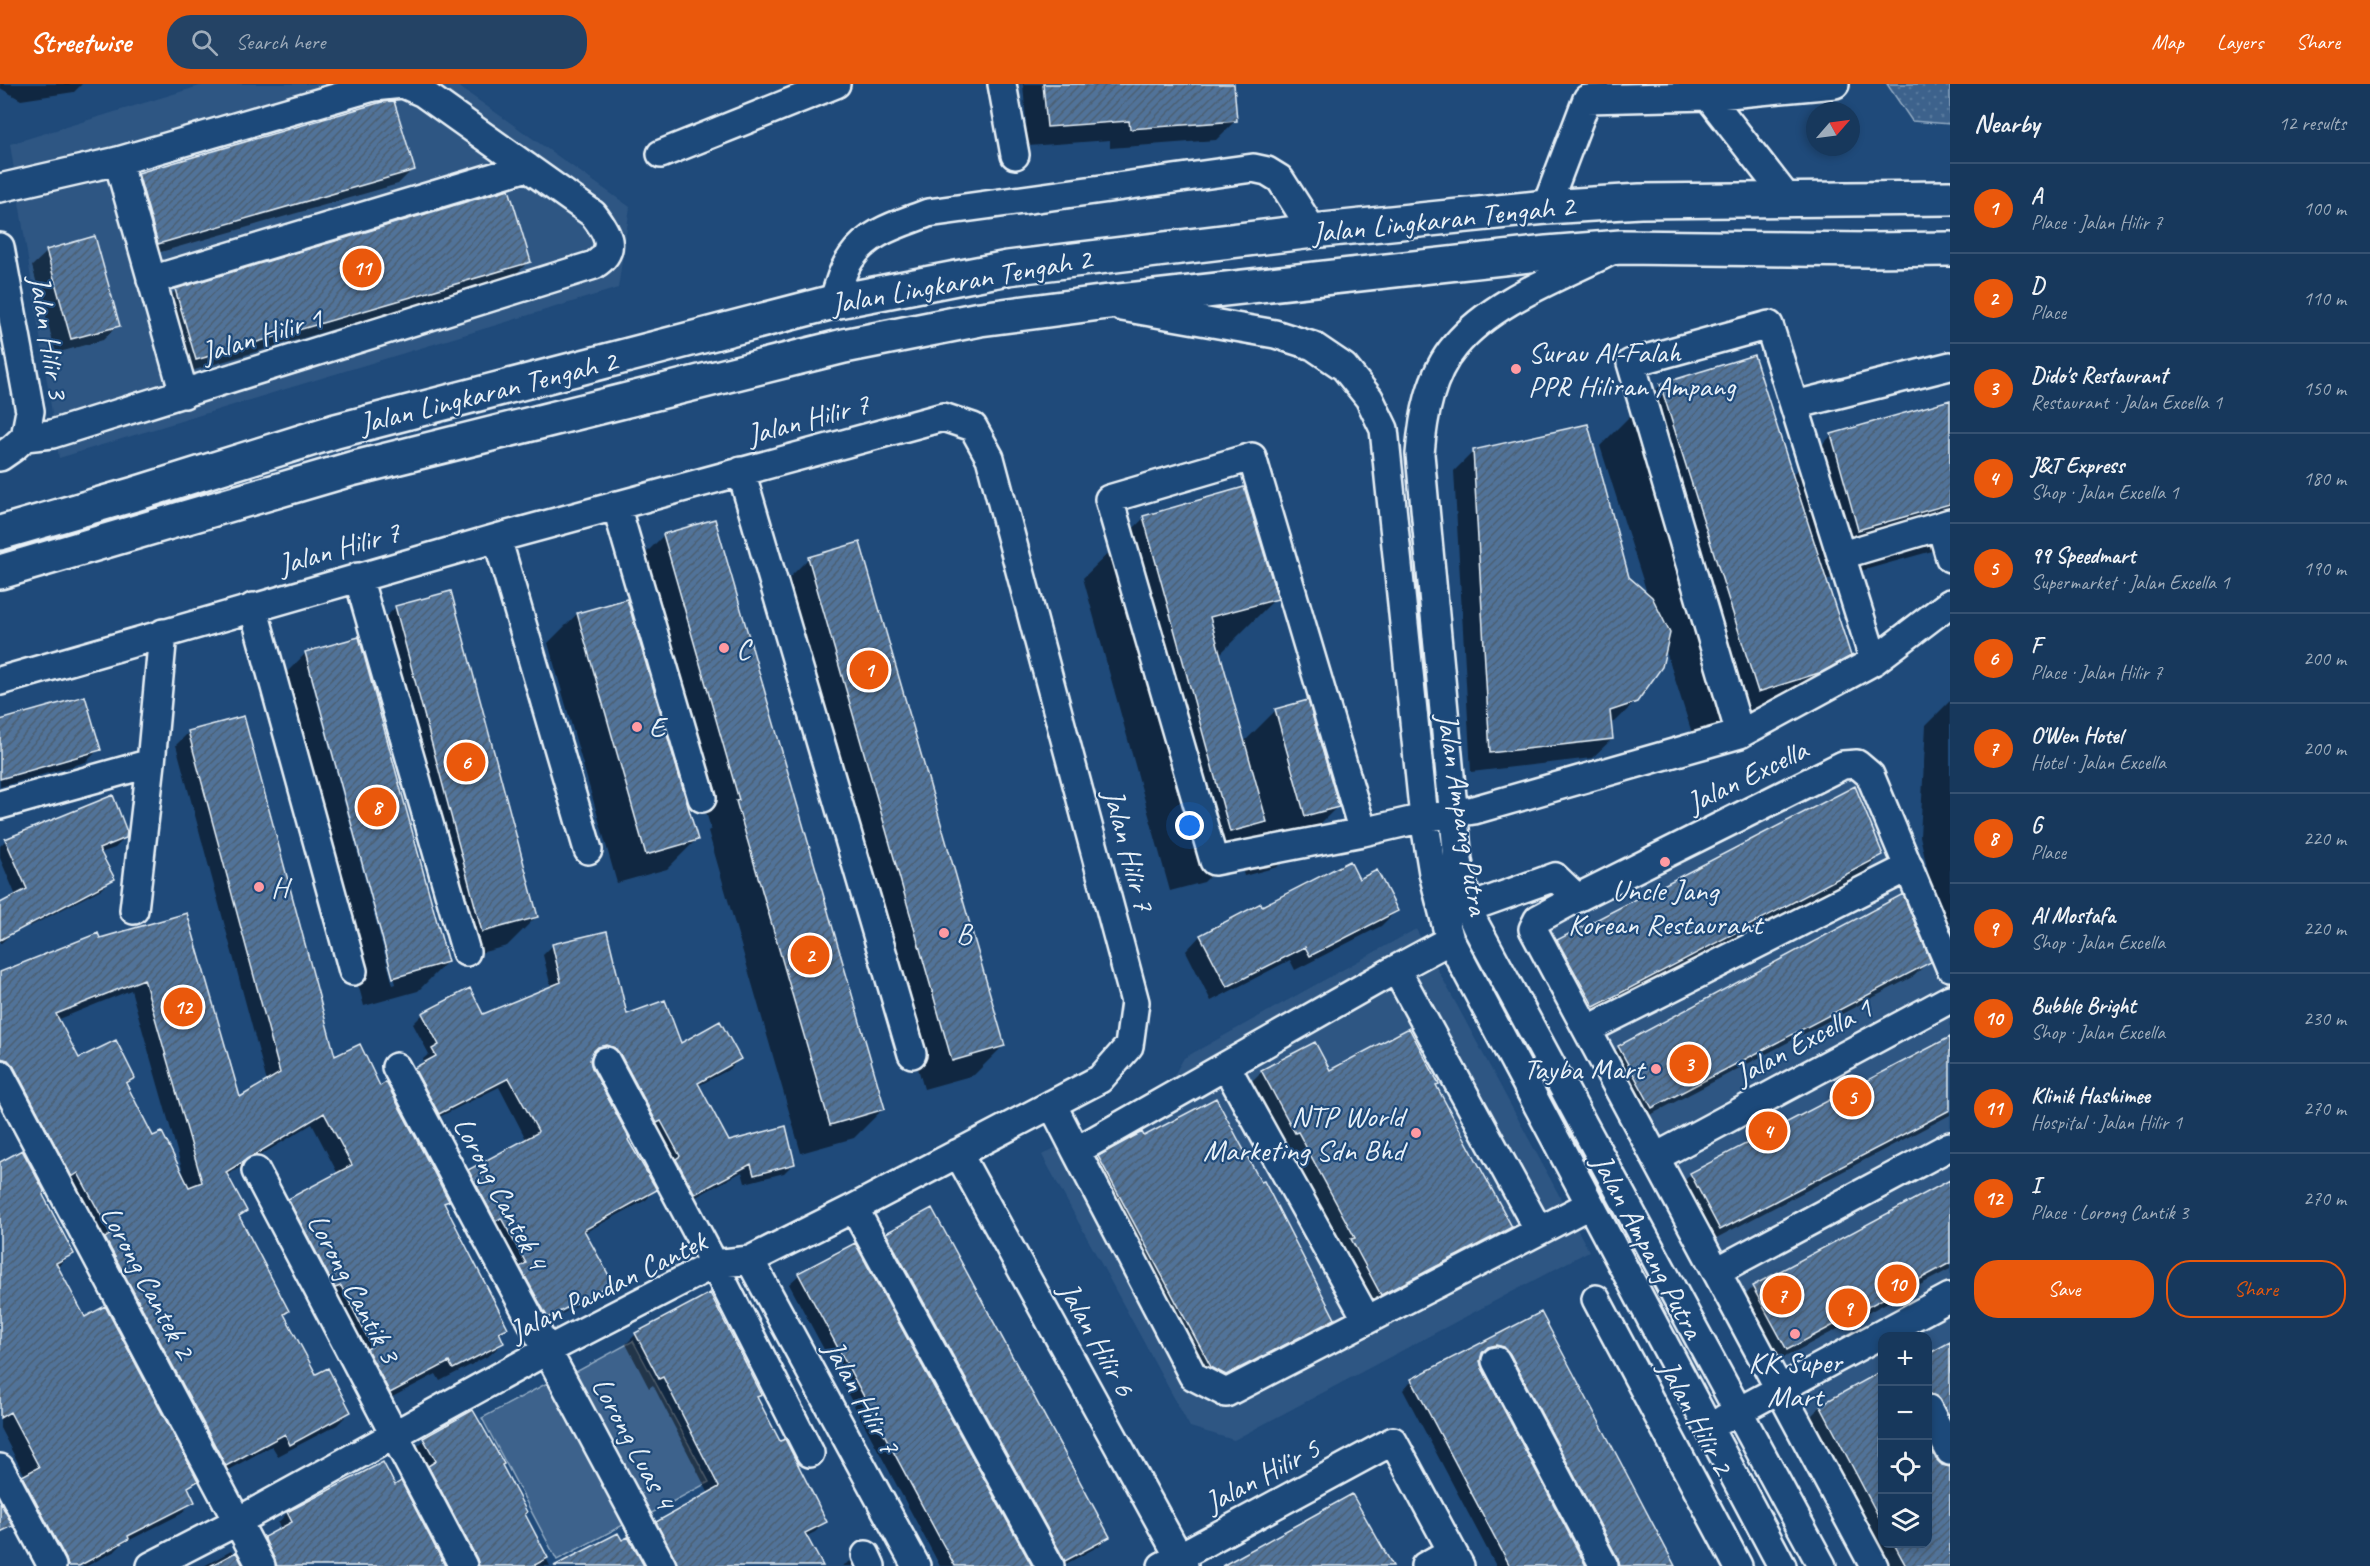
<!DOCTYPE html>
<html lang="en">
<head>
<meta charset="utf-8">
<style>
  :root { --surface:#17385c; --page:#244365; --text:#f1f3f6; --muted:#9eacbb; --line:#365272; --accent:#ea580c }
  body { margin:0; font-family:Caveat,sans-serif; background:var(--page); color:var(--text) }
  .controls { position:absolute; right:18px; bottom:18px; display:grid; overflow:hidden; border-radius:12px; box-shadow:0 3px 9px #0003 }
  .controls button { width:54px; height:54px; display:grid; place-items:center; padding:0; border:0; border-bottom:2px solid var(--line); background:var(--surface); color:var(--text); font:30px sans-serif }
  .compass { position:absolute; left:1806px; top:18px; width:54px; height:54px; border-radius:50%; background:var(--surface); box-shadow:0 3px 9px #0003; rotate:62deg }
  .you { position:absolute; left:1190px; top:742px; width:21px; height:21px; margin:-15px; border:4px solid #fff; border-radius:50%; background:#1a73e8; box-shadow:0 0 0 9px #1a73e833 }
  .badge { display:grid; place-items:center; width:39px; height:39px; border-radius:50%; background:var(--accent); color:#fff; font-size:20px; font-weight:700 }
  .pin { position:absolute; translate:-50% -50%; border:3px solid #fff; box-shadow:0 2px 6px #0006 }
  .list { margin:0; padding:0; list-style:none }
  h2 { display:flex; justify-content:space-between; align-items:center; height:78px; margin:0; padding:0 24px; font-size:26px }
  h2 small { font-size:20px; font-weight:400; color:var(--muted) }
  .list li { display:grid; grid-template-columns:39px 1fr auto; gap:18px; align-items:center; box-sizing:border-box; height:90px; padding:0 24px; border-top:2px solid var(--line) }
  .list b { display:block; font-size:22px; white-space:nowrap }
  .list p { margin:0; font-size:20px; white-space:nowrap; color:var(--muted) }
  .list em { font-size:20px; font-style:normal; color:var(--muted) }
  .actions { display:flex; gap:12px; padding:18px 24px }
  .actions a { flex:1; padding:14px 0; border:2px solid var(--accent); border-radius:24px; text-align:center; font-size:21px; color:var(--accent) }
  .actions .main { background:var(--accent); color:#fff }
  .icon { flex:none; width:33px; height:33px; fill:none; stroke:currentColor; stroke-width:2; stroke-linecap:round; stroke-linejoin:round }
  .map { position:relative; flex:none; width:1950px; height:1482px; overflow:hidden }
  header { display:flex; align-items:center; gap:36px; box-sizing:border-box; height:84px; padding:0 30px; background:var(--accent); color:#fff }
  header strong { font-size:28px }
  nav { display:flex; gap:33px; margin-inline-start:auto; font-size:21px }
  .search { width:420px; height:54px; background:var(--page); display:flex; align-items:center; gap:15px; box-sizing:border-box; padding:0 21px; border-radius:24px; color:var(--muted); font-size:22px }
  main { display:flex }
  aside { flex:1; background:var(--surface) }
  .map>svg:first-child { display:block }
</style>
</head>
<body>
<header>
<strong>Streetwise</strong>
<div class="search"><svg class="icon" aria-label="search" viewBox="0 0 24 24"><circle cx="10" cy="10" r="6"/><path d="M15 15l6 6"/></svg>Search here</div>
<nav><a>Map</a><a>Layers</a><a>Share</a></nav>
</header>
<main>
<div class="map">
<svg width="1950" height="1482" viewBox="0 0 1950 1482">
  <defs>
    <pattern id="park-dots" width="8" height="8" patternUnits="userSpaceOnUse" patternTransform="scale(1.5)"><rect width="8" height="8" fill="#3c628c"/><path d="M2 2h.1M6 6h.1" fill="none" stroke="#58799d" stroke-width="1.8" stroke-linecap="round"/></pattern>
    <pattern id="building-hatch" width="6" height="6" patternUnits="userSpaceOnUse" patternTransform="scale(1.5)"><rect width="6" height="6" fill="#517399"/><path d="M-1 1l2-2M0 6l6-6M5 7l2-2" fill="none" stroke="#4c5e72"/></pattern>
  </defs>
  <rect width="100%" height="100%" fill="#1f4a7a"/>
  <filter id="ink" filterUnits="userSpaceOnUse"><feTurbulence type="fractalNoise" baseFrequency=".0167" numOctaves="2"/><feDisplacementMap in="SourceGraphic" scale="12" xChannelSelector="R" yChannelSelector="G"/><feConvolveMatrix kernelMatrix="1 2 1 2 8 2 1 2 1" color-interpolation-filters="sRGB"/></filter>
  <g filter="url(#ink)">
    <path fill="#2e5683" d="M206,0H455L630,123L618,204L59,374L10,60Z
      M1854,690L1861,695L1950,907V1202L1787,1293L1544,845Z
      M1416,845L1589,1167L1234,1356L1190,1343L1042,1071L1167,1003L1184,974Z
      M1950,1222V1482H1887L1794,1306L1882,1258V1460H1928V1252H1893Z"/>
    <path fill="#3c628c" stroke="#92aac2" stroke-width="1.5" d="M633,1257L709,1398L650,1430L574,1289Z
      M551,1297L627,1439L557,1476L482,1334Z"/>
    <path fill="url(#park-dots)" stroke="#92aac2" stroke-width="1.5" d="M1887,0H1950V40L1912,37Z"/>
    <path fill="#0007" fill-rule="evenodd" d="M0,0H82L74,8L21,16L0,4Z
      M1023,0H1233L1236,36L1216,56L1110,64V56L1028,62Z
      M1588,0H1739L1588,3Z
      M413,85L398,100L143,173L124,105L138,90Z
      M508,107L529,177L514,192L181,290L161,222L175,207Z
      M47,168L118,241L103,256L56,269L32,182Z
      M1753,272L1791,392L1832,351L1950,318V462L1825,497L1849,571L1788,632L1698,668L1665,564L1636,617L1616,637L1610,639L1612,655L1592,674L1471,688L1454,387L1474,367L1648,512L1600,362L1660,302Z
      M1144,434L1276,514L1219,571L1243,659L1276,626L1337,723L1277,783L1244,792L1237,765L1204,798L1170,807L1083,494Z
      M664,451L883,1025L854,1054L801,1069L708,747L711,745L635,480Z
      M809,474L1003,962L974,991L924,1005L780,503Z
      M449,509L536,833L507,862L453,876L366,552L395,524Z
      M626,517L696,756L667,785L617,799L548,559L577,530Z
      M306,569L447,878L418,907L364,922L277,598ZM309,587H312L396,900L393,901Z
      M1950,617V852L1933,811L1920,752L1926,641Z
      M243,634L334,974L379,1004L447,1117L443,1121L507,1243L499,1251L503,1259L490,1271L440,1297L436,1290L377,1321L277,1129L289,1116L338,1090L312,1040L226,1092L245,1127L238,1134L287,1227L283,1231L315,1292L350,1328L337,1341L278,1372L272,1362L213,1394L0,993V890L99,856L186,831L239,1015L267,998L176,661L188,649ZM131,906L185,1095H183L152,1054L125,1002L133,994L79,976L57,936Z
      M0,638L99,665L86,678L0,703Z
      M1854,704L1881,771L1861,791L1574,942L1538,877L1558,858Z
      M125,754L115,764L100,769L113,794L103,804L29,843L0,774V762L6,756Z
      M1358,797L1396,827L1381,842L1295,886L1290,876L1211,917L1186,867L1200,852L1260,821L1262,824Z
      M0,820L16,846L0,860Z
      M553,861L626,932L680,961L739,975L730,985L698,1002L728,1058L794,1079L784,1089L745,1099L742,1088L685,1119L597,970L590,972L591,985L626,1056L655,1106L646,1116L584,1149L611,1199L602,1208L538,1243L460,1096L469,1087L527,1057L499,1003L429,1038L405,995L415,985L425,980L423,975L429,970L413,940L423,930L482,932L551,903L543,871ZM602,1203V1207L542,1239L541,1237Z
      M1929,877L1914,892L1637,1038L1604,978L1619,963Z
      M1950,955V1031L1705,1160L1676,1105L1691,1090Z
      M1262,987L1435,1002L1510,1143L1491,1162L1361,1230L1242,1007Z
      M1099,1074L1333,1235L1316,1252L1208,1308L1082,1091Z
      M0,1080L42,1112L72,1169L57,1184L84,1235L196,1397L187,1406L193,1417L181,1430L122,1460L115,1467L87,1482H51L10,1405L25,1392L0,1344Z
      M1950,1097V1185L1772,1280L1739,1218L1753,1203Z
      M931,1126L1108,1452L1099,1462L1062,1482L877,1160L887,1150Z
      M854,1161L1030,1482H940L789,1200L799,1191Z
      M1540,1230L1673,1482H1607L1487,1270L1480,1272L1481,1285L1584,1482H1496L1403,1306L1412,1296Z
      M636,1250L760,1310L756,1314L825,1438L815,1448L805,1453L821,1482H665L647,1448L657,1439L709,1410L653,1301L649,1304L626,1260Z
      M1950,1260V1385L1948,1377L1928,1340V1272Z
      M1882,1289V1460H1928V1361L1935,1376L1941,1382L1950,1385V1482H1881L1804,1339L1820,1323Z
      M424,1356L501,1381L550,1482H466L415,1365Z
      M382,1380L444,1482H263L255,1464L265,1455L281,1446L278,1439L287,1429Z
      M231,1467L243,1482H204Z
      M851,1477L853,1482H842Z"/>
    <path fill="url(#building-hatch)" stroke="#e8f1f8" stroke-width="1.5" fill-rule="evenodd" d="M1043,0H1234L1237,37L1130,45L1129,37L1047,43Z
      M394,17L415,86L158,160L138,89L382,18Z
      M509,105L531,178L196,276L175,205Z
      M95,152L120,242L71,255L46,166Z
      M1754,271L1851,572L1822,588L1758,608L1660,300Z
      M1950,316V420L1858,446L1831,350Z
      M1588,340L1629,493L1652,513L1670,549L1662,583L1637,618L1610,627L1613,655L1490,669L1473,366Z
      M1244,403L1278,515L1210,533L1267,738L1230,748L1143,432Z
      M715,435L885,1025L830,1041L736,717L739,716L663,450Z
      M860,458L1005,962L952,977L808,473Z
      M451,507L538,833L482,848L395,522Z
      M627,515L698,756L646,771L577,529Z
      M359,553L448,878L393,894L305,568Z
      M85,612L101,666L0,695V636Z
      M1308,616L1339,723L1305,732L1275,625Z
      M244,632L335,972L360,960L380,1002L386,998L449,1117L444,1119L508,1244L499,1248L504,1259L453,1285L449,1278L390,1309L367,1265L372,1262L341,1202L335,1204L288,1115L352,1081L324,1029L226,1088L247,1127L239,1132L289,1227L284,1230L316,1290L328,1284L351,1328L290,1361L285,1350L226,1382L105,1154L111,1150L78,1089L72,1093L14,983L8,976L0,974V888L98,849L100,854L187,829L240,1013L280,989L188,647ZM144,895L202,1098L189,1103L162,1048L153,1052L126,999L135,994L116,956L79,974L56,930Z
      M1855,702L1883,771L1594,923L1557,856Z
      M113,711L127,748L126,754L99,765L115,795L0,856V819L27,805L5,755Z
      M1350,777L1359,795L1377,786L1398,827L1310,872L1305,863L1227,903L1200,851L1261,819L1262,822Z
      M1903,810L1931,878L1652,1024L1618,962Z
      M607,847L627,930L665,916L681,959L720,937L741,975L698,999L729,1057L786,1042L795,1080L754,1091L751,1080L695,1110L676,1075L680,1072L661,1037L657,1039L620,970L615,964L607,961L598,963L593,968L590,976L592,984L629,1054L628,1056L657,1106L584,1146L613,1199L548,1234L520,1183L526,1179L501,1134L496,1137L468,1086L537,1049L538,1047L509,994L439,1030L414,984L436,972L432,965L439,961L422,929L470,904L483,930L561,898L552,860Z
      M1409,944L1439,1000L1436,1001L1512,1143L1381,1211L1351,1155L1355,1154L1298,1048L1295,1049L1261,986L1315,958L1330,986Z
      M1950,953V1026L1720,1146L1690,1089Z
      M1216,1014L1261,1098L1264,1097L1335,1235L1226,1291L1211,1283L1098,1072L1142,1048L1144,1052Z
      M22,1066L44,1107L43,1111L74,1170L56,1179L85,1233L105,1222L198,1397L188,1403L195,1418L128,1452L129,1455L79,1482H68L66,1475L22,1392L39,1383L10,1328L0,1334V1078Z
      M1950,1096V1179L1787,1266L1752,1202Z
      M932,1124L1110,1453L1065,1477L886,1149Z
      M855,1159L1032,1482H955L940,1455L798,1189Z
      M710,1209L762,1311L757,1313L780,1357L785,1355L827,1438L805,1449L823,1482H678L656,1438L719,1403L663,1293L659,1295L635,1249Z
      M1541,1228L1622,1381L1675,1482H1620L1618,1475L1510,1270L1504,1263L1496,1261L1488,1263L1482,1269L1480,1277L1482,1284L1586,1482H1510L1411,1295Z
      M1950,1258V1333L1937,1312L1928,1309V1270Z
      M1882,1287V1439L1820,1321Z
      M473,1326L504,1380L502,1381L527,1428L525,1430L548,1474L533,1482H479L477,1475L428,1382L436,1377L423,1354Z
      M1928,1358L1936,1375L1942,1381L1950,1383V1482H1906L1894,1460H1928Z
      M383,1378L395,1401L401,1397L445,1482H277L264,1453L292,1438L287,1428Z
      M1352,1410L1393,1482H1222L1309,1434Z
      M0,1418L13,1442L0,1448Z
      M618,1449L622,1456L628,1453L644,1482H554Z
      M236,1468L243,1482H210Z"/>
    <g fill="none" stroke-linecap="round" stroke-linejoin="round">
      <g stroke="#e8f1f8" stroke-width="32">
        <path id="minor" d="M1002,0L1015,71
          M1708,12L1835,0
          M661,70L836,0
          M118,77L184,310
          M0,104L118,77L373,3L403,0L423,9L593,130C608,149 618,166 594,181L52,350L25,353L13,364L0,373
          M1546,123L1587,15L1708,12L1787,114
          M0,163L30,327L25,353
          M1611,167C1560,193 1492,217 1455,262C1430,291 1423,333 1420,370L1458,777L1468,824L1476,842L1822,1482
          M151,196L527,83
          M833,218C838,204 842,186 851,174C869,147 900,140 928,129L1253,84L1267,87L1280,95L1313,147
          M1122,223L1275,250L1313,262L1344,283L1369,314L1384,345L1424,734L1433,789L1450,856L1782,1482
          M1795,321L1950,282
          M741,387L912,970
          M616,421L702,714
          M1941,442L1950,474
          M497,454L588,766
          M1842,471L1950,439
          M358,493L466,868
          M253,523L353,887
          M0,597L497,454L943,333L973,343L990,374L1135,918L1129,962L1100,995L854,1124L750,1176L714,1180L548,1266L238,1437L151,1482
          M1740,650L1631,279L1769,241L1874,577
          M0,721L151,679
          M1363,748L1252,373L1109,415L1214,777L1363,748L1424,734L1474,726L1740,650L1874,577L1950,519
          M1468,824L1555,793L1577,814
          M134,826L151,679L163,549
          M1450,856L1396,885L1076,1067L1193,1292L1226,1309L1589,1121
          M1396,885L1539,1147
          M1589,945L1909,783
          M606,977L714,1180L810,1369
          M1226,982L1367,1236
          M396,983L662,1482
          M0,990L261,1482
          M1052,1020L1076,1067
          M958,1069L1184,1482
          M1656,1073L1950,915
          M256,1087L463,1482
          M854,1124L1050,1482
          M750,1176L916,1482
          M1717,1187L1950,1062
          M1596,1215L1738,1482
          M1496,1277L1604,1482
          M1928,1325L1950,1367
          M1724,1335L1950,1213
          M0,1384L52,1482
          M866,1471L871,1482
          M1162,1482L1393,1357L1460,1482
          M1425,1482L1452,1467
          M1874,1482L1533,845L1538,835L1577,814L1843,681L1857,680L1870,691L1950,883"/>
      </g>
      <g stroke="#e8f1f8" stroke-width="38">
        <path id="highway" d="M0,449L135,410L336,347L833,218L1008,184L1313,147L1546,123L1640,117L1950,114
          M0,488L351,385L844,262L980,235L1100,219L1547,169L1621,163L1867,166L1950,165"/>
      </g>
      <use href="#minor" stroke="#1f4a7a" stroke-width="27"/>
      <use href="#highway" stroke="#1f4a7a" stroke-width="33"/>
    </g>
  </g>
  <g fill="#ff9aa2" stroke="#1f4a7a" stroke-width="2">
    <circle cx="1516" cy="285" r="6"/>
    <circle cx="724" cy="564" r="6"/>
    <circle cx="637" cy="643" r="6"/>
    <circle cx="1665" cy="778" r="6"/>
    <circle cx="259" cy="803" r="6"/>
    <circle cx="944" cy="849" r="6"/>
    <circle cx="1656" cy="985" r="6"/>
    <circle cx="1416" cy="1049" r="6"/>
    <circle cx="1795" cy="1250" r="6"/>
  </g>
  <g text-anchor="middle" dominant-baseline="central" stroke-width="4.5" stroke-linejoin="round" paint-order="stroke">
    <g font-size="30" fill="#e8f1f8" stroke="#1f4a7a">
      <text transform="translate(1443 135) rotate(-6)">Jalan Lingkaran Tengah 2</text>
      <text transform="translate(961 197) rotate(-10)">Jalan Lingkaran Tengah 2</text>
      <text transform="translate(262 251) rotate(-17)">Jalan Hilir 1</text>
      <text transform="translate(49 253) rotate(81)">Jalan Hilir 3</text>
      <text transform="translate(488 308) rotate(-14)">Jalan Lingkaran Tengah 2</text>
      <text transform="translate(808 335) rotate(-15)">Jalan Hilir 7</text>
      <text transform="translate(339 464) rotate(-16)">Jalan Hilir 7</text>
      <text transform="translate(1747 692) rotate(-26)">Jalan Excella</text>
      <text transform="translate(1463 730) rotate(81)">Jalan Ampang Putra</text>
      <text transform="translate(1129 766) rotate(75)">Jalan Hilir 7</text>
      <text transform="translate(1803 957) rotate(-28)">Jalan Excella 1</text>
      <text transform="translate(501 1109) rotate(62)">Lorong Cantek 4</text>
      <text transform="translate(1648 1162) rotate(62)">Jalan Ampang Putra</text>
      <text transform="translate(148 1198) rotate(62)">Lorong Cantek 2</text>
      <text transform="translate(608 1202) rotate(-26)">Jalan Pandan Cantek</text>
      <text transform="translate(354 1204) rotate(62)">Lorong Cantik 3</text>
      <text transform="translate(1097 1255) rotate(61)">Jalan Hilir 6</text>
      <text transform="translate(862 1313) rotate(61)">Jalan Hilir 7</text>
      <text transform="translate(1696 1333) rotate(62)">Jalan Hilir 2</text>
      <text transform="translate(634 1359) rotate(62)">Lorong Luas 4</text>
      <text transform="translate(1262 1391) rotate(-28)">Jalan Hilir 5</text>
    </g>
    <g font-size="30" fill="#e8f1f8" stroke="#1f4a7a" text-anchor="start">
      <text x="1528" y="268">Surau Al-Falah<tspan x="1528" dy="34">PPR Hiliran Ampang</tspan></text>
      <text x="736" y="564">C</text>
      <text x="649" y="643">E</text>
      <text x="271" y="803">H</text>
      <text x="1665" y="806" text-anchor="middle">Uncle Jang<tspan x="1665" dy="34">Korean Restaurant</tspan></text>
      <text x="956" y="849">B</text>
      <text x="1644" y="985" text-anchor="end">Tayba Mart</text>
      <text x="1404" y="1032" text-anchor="end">NTP World<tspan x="1404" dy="34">Marketing Sdn Bhd</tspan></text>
      <text x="1795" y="1278" text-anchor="middle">KK Super<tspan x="1795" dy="34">Mart</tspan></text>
    </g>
  </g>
</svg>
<div class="controls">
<button>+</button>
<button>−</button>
<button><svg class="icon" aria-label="locate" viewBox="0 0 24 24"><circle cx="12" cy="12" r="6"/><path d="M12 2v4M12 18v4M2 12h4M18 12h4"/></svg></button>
<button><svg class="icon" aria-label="layers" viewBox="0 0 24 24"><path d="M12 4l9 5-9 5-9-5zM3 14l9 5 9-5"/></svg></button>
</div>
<svg class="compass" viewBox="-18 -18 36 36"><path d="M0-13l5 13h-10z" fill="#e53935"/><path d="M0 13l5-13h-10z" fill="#9eacbb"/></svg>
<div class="you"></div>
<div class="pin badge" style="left:869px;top:586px">1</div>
<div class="pin badge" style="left:810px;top:871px">2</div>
<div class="pin badge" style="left:1689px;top:980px">3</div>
<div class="pin badge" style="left:1768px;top:1047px">4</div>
<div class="pin badge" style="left:1852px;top:1013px">5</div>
<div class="pin badge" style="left:466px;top:678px">6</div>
<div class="pin badge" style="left:1782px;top:1211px">7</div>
<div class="pin badge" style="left:377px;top:723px">8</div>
<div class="pin badge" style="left:1848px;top:1224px">9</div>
<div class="pin badge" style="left:1897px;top:1200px">10</div>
<div class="pin badge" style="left:362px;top:184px">11</div>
<div class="pin badge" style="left:183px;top:923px">12</div>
</div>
<aside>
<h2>Nearby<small>12 results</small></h2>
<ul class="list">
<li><span class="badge">1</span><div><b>A</b><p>Place · Jalan Hilir 7</p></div><em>100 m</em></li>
<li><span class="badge">2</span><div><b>D</b><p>Place</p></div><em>110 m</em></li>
<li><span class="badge">3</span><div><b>Dido's Restaurant</b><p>Restaurant · Jalan Excella 1</p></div><em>150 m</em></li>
<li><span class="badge">4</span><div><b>J&amp;T Express</b><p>Shop · Jalan Excella 1</p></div><em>180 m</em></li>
<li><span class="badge">5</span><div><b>99 Speedmart</b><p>Supermarket · Jalan Excella 1</p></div><em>190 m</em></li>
<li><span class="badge">6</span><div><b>F</b><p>Place · Jalan Hilir 7</p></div><em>200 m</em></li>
<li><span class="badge">7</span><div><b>O'Wen Hotel</b><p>Hotel · Jalan Excella</p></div><em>200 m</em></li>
<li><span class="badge">8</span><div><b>G</b><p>Place</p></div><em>220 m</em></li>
<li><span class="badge">9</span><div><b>Al Mostafa</b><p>Shop · Jalan Excella</p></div><em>220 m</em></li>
<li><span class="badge">10</span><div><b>Bubble Bright</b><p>Shop · Jalan Excella</p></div><em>230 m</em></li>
<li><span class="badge">11</span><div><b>Klinik Hashimee</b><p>Hospital · Jalan Hilir 1</p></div><em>270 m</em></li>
<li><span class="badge">12</span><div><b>I</b><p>Place · Lorong Cantik 3</p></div><em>270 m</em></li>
</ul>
<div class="actions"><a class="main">Save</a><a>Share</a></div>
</aside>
</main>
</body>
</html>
